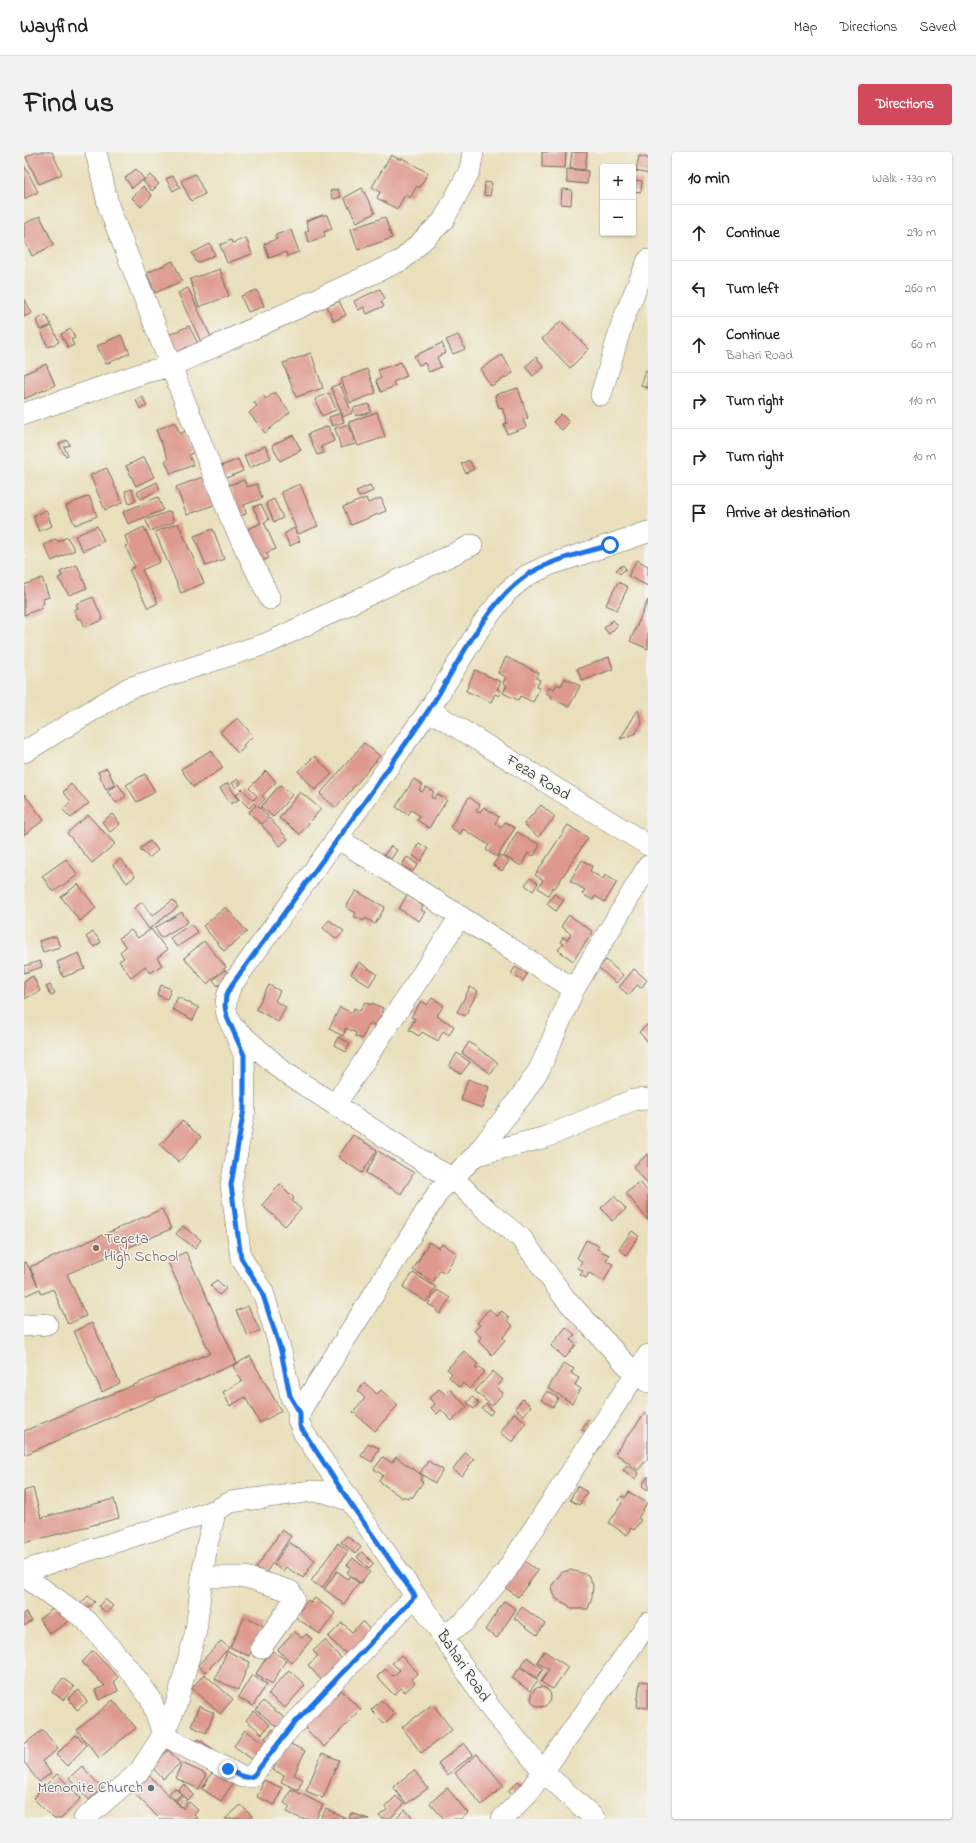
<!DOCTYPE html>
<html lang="en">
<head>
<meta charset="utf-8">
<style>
	body { margin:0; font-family:"Indie Flower",sans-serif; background:#f2f2f2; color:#202124 }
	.controls { position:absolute; right:12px; top:12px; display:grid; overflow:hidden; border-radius:4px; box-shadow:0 1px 3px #0004 }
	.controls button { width:36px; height:36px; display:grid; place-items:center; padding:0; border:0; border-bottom:1px solid #e0e0e0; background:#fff; color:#202124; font:20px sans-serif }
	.stop { position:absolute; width:12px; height:12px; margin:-9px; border:3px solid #1a73e8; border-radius:50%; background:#fff }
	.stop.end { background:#1a73e8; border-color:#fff; box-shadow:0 1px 4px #0008 }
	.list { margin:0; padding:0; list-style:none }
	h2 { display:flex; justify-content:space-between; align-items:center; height:52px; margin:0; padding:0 16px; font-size:17px }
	h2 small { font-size:13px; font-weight:400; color:#757577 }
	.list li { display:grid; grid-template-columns:26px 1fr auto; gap:12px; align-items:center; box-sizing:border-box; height:56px; padding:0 16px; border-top:1px solid #e0e0e0 }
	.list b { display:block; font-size:15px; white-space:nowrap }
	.list p { margin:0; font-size:13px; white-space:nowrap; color:#757577 }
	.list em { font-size:13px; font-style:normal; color:#757577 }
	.icon { flex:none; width:22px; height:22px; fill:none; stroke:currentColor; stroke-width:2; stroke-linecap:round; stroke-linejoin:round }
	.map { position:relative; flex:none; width:624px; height:1667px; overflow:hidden; border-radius:4px }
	header { display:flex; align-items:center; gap:24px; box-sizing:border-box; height:56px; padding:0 20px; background:#fff; border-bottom:1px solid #e0e0e0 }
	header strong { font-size:19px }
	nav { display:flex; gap:22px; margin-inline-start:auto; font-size:14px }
	.intro { display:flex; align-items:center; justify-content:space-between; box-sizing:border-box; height:96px; padding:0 24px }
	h1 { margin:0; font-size:28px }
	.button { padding:10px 18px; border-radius:4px; background:#d1495b; color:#fff; font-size:14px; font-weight:700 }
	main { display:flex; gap:24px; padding:0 24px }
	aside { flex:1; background:#fff; border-radius:4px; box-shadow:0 1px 3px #0004 }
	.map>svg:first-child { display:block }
	.building { fill:#de998e }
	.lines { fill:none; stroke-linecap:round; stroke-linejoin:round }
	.minor-casing { stroke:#6e6a5d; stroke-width:22 }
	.minor { stroke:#fff; stroke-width:21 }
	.route { stroke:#1a73e8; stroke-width:5 }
	.education-dot { fill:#8d6e63; stroke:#f6f6f2; stroke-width:1.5 }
	.worship-dot { fill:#6b7280; stroke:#f6f6f2; stroke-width:1.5 }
	.labels { text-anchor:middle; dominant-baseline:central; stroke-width:3; stroke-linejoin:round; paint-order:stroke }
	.street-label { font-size:16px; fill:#2b2b2b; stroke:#f6f6f2 }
	.education-label { font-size:16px; fill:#785e54; stroke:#f6f6f2; text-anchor:start }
	.worship-label { font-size:16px; fill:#5b616d; stroke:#f6f6f2; text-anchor:end }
</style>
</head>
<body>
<header>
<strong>Wayfind</strong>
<nav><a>Map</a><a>Directions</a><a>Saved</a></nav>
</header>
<div class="intro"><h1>Find us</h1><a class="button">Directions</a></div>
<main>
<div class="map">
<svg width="624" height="1667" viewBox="0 0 624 1667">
	<rect width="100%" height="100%" fill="#f6f6f2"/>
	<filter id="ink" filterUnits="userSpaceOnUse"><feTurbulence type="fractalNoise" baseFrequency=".025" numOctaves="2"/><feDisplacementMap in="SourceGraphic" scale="8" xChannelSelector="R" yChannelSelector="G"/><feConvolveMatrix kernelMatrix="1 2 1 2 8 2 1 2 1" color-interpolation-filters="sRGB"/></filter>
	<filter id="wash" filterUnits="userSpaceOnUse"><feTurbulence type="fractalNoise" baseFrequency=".012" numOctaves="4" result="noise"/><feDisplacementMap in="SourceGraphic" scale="16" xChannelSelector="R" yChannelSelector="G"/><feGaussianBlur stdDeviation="0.9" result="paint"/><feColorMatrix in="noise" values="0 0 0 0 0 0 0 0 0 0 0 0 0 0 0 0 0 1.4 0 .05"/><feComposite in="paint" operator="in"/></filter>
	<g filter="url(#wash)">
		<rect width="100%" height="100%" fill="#e9dfbb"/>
		<g id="blocks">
			<!-- building -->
			<path class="building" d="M12,0H28L38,22L15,32L2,5Z
				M518,0H542L541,16L518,15Z
				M548,0H563L561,18L546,16Z
				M367,3L377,8L378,6L404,21L395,36L393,34L386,46L381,43L373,57L353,46L356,40L348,35Z
				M615,4L624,6V22L612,19Z
				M0,13L14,40L0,47Z
				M112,17L120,27L108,36L101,26Z
				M543,17L564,19L563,32L543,30Z
				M171,22L181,42L167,49L157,29Z
				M126,23L135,32L128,39L119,29Z
				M149,24L156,35L149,39L142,27Z
				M609,28L618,29L617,40L609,39Z
				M461,30L468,31L466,44L460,43Z
				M119,34L128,44L117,55L108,46Z
				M338,36L351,61L333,70L320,46Z
				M314,37L317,45L309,47L306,39Z
				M538,37L548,38L547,53L537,52Z
				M298,63H303L308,77L300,80L301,84L285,90L281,80L285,78L282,69Z
				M16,64L30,93L8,104L0,87V72Z
				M361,65L368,86L334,98L327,77Z
				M267,78L275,100L263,104L262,100L245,106L240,92L253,87L251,83Z
				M222,86L228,102L203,111L196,93L207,88L208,91Z
				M186,92L191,103L173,111L168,101Z
				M149,109L158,129L131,141L123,121Z
				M196,117L205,144L175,155L166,127Z
				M164,136L187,185L177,190L154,141Z
				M356,137L361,147L357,149L360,154L343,162L340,155L334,158L330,149Z
				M233,138L240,154L224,160L217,144Z
				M0,146L8,161L0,165Z
				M315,149L322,163L310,169L303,155Z
				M22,163L27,173L16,178L12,168Z
				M537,169L565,197L546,216L518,187Z
				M28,174L35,190L24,195L17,179Z
				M165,174L174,192L151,205L142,184Z
				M47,177L51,186L47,188L50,193L44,196L37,182Z
				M97,183L106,201L82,212L73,194Z
				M434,183L441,197L429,202L422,188Z
				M418,191L422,201L413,205L417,215L405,220L401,211L395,213L390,204Z
				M287,201L299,236L272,245L259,211Z
				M478,203L489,221L467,234L456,217Z
				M512,205L520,215L509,224L501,215Z
				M377,210L383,224L369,230L371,234L357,240L352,228L357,226L354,218Z
				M22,212L31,233L0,247V222Z
				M343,217L352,241L326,251L317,227Z
				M622,218L624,219V236L617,234Z
				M316,232L328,261L319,265L307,235Z
				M494,236L504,266L499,267L502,275L483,282L480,272L483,271L478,255L475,256L471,243Z
				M251,240L266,260L241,281L225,261L233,254L230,251L239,243L242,247Z
				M305,241L312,258L298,264L291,247Z
				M118,244L123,254L116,257L112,248Z
				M345,252L347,260L332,264L329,256Z
				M353,260L361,285L334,294L325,270Z
				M317,261L320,270L308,274L305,265Z
				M537,262L545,270L538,278L529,270Z
				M151,270L156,282L161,279L170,300L165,303L169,313L147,322L141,309L144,307L132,278Z
				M325,272L331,292L317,296L311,276Z
				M304,274L310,289L297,295L300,301L293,303L284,282Z
				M269,283L277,298L256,309L248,293Z
				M43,288L46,293L40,295L44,303L41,304L35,292Z
				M241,294L247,306L225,316L220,304Z
				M120,305L130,325L112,334L102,314Z
				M214,307L219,319L200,327L195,315Z
				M445,308L450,317L442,321L437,312Z
				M83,316L98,351L81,358L66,323Z
				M181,324L192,352L163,363L152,335Z
				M220,328L223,335L233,332L238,346L220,353L222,362L216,364L205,333Z
				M133,330L136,337L117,347L113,340Z
				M276,332L294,374L274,382L257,340Z
				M346,333L349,339L335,345L332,339Z
				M108,337L112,349L105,352L101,339Z
				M65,344L73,364L51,373L42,354Z
				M134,345L139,358L104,372L99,360Z
				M342,346L344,351L357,346L362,359L327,373L319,355Z
				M250,347L259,366L250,370L242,351Z
				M237,352L245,368L240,370L252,397L242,401L245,406L236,410V404L224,377L237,371L229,355Z
				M22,358L28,374L15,379L9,364Z
				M146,359L150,370L126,379L122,368Z
				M154,371L180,431L157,441L131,380Z
				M73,374L80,389L59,399L51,384Z
				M120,375L136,410L118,418L134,451L124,456L105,418L111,415L101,394L104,393L101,384Z
				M270,376L276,389L266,394L260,382Z
				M189,377L200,407L182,414L170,384Z
				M43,385L51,398L28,409L20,393L32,387L34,390Z
				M613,408L624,414V434L604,424Z
				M53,413L63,436L45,443L34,426L38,424L36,420Z
				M599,413L602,417L596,422L592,418Z
				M18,426L25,445L19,447L20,451L17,453L18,456L0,463V433Z
				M594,430L604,435L593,458L582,453Z
				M69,445L79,468L61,475L57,466L54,467L50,457L54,456L52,452Z
				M624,448V497L606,489Z
				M589,468L594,473L585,482L580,476Z
				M482,505L515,521L512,526L516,528L513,535L516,536L509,550L496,544L494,548L479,541L483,533L479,531L482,525L474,521Z
				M585,505L589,517L558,529L553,517Z
				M451,518L477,530L473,537L477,539L475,544L471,542L467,550L442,539Z
				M541,526L556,534L545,555L527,546L528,544L522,541L525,535L530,537L533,532L537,534Z
				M614,558L618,571L611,582L596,587Z
				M214,566L229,584L219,593L221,595L214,601L196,580Z
				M340,591L356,604L312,656L296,642Z
				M187,598L199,616L169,635L157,617Z
				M291,604L308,622L291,638L274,619Z
				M83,616L91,633L82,637L74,620Z
				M242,619L252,630L238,644L241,647L234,654L244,664L237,672L225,660L232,653L230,651L225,656L212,643L218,637L229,648L233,644L225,636Z
				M121,622L131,640L113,650L102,633Z
				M214,627L217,631L212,636L208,631Z
				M390,627L399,633L395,638L398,640L402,635L410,640L407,645L410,647L413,642L423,648L405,676L393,668L396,664L387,658L384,663L372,655Z
				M204,631L214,648L207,652L196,636Z
				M47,632L65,651L47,666L39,658L47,649L39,640Z
				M94,632L102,644L92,651L83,639Z
				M256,633L268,643L249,665L237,655Z
				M276,640L297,657L276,682L255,666Z
				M0,642L20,668L0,683Z
				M445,645L456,653L452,659L455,661L460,655L475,665L471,671L477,676L481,670L491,676L473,705L462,698L465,693L439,677L436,682L426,675Z
				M517,653L531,665L514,685L500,672Z
				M88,662L96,672L86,680L78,670Z
				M64,663L91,692L68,711L43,681Z
				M245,666L264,687L256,694L238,673Z
				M544,673L564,686L531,736L529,735L524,743L514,736L519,728L511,723Z
				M493,680L516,693L510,704L504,701L497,714L480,704Z
				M126,689L134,698L125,706L116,697Z
				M395,691L404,697L397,709L388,703Z
				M367,694L373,698L367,707L360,703Z
				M476,703L485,709L478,719L469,713Z
				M383,705L394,713L388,720L378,713Z
				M42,707L54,723L29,740L18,724Z
				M96,707L111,724L103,731L89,713Z
				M558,708L568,714L566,719L579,727L581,723L593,730L581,750L571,744L569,748L558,742L561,738L546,729Z
				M506,726L514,731L509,739L501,733Z
				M54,732L72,756L56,769L37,745Z
				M332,739L361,755L351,772L342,766L340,769L330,764L332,761L322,755Z
				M530,742L540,748L532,759L523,752Z
				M383,743L399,754L397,758L401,760L395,769L375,757Z
				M149,748L154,755L125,777L110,756L118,750L128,764Z
				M202,755L223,780L200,799L179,774Z
				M158,760L164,770L137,786L131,776Z
				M545,763L569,780L549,809L534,798L539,792L536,790L539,785L543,788L547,782L537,774Z
				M305,768L320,779L313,787L299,776Z
				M167,772L174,781L153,795L146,786Z
				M127,777L143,798L133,806L138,813L126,821L121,814L107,825L95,809L100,806L96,800L102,795L95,786L107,778L114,786Z
				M69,780L77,790L70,795L62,785Z
				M32,784L36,795L19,800L15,789Z
				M180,789L202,815L183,832L160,806Z
				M55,801L61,817L39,825L33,810Z
				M582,808L599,823L592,831L575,816Z
				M16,809L18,815L0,821V814Z
				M335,810L353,822L345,834L327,822Z
				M491,815L503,822L499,829L487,822Z
				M610,817L623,828L617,836L613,833L605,843L595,835Z
				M201,818L205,824L194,834L189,828Z
				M9,824L16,839L0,847V829Z
				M26,833L31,841L27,844L22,835Z
				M137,833L147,837L143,847L133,843Z
				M245,833L256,839L251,849L262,855L254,870L232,857Z
				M446,835L454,839L441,864L433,860Z
				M154,845L175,856L169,868L148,857Z
				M408,846L420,853L413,864L430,874L425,883L419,879L414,889L398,880L395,884L385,878L391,867L387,865L397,849L403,853Z
				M341,850L347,853L348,851L359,856L357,860L363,862L356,876L346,871L338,887L331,884L332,881L322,876L319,884L305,877L316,855L328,861L330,856L336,859Z
				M624,872V890L615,880Z
				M314,885L326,891L322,900L310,893Z
				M445,890L474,911L467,922L438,901Z
				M433,901L446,910L437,922L425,914Z
				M444,927L465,935L458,956L437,948Z
				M158,969L177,985L155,1010L136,993Z
				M329,983L353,998L338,1021L314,1005Z
				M354,999L390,1021L377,1042L342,1021Z
				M624,1002V1032L609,1015Z
				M616,1030L624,1040V1068L602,1041Z
				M256,1032L270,1046L268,1049L277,1057L261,1074L238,1053Z
				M590,1044L602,1057L588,1069L577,1056Z
				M138,1057L147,1077L43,1122L62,1164L44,1172L29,1137L18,1142L16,1137L0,1144V1111L2,1110L14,1134L6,1115Z
				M159,1074L177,1088L171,1096L152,1082Z
				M608,1079L615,1084L602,1103L595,1097Z
				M562,1088L575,1094L573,1097L585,1103L582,1109L589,1112L580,1129L565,1121L562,1126L556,1123L559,1119L554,1116L558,1109L553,1106Z
				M405,1090L415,1096L418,1092L433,1101L421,1121L416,1118L409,1130L389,1118Z
				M162,1100L213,1211L0,1303V1279L186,1201L143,1108Z
				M389,1121L412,1135L402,1150L379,1135Z
				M193,1128L202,1137L195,1143L186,1133Z
				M413,1138L426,1146L416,1162L412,1159L413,1157L404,1152Z
				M224,1154L236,1179L224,1184L212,1159Z
				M465,1157L473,1164L478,1159L485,1166L483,1169L489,1174L479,1185L481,1188L468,1203L454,1189L457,1185L450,1179L456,1173L453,1171Z
				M68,1171L96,1231L78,1240L50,1179Z
				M542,1175L551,1183L547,1188L552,1193L541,1206L527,1194Z
				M440,1199L454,1212L451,1215L453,1218L456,1215L461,1220L445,1237L439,1231L435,1235L425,1225L428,1221L423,1217Z
				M226,1204L257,1259L236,1271L221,1245L206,1254L199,1240L218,1229L209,1214Z
				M540,1211L550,1217L547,1221L555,1226L551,1233L557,1237L548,1251L524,1236Z
				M469,1219L479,1228L473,1235L479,1241L468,1254L451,1239Z
				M341,1231L353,1242L357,1238L374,1253L351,1279L329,1260L341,1246L333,1239Z
				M415,1237L421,1242L426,1237L443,1255L428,1269L417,1258L413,1262L407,1256L411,1252L405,1246Z
				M523,1239L534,1246L529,1255L517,1248Z
				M448,1245L455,1251L450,1257L443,1251Z
				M499,1247L507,1254L500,1263L491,1256Z
				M462,1252L469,1259L466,1263L458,1257Z
				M490,1261L502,1270L489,1290L476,1281Z
				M621,1261L624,1263V1306L614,1318L591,1301Z
				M564,1267L571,1271L565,1282L558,1278Z
				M344,1291L355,1296L348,1310L337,1304Z
				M441,1301L450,1307L438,1324L429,1318Z
				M359,1305L368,1311L372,1305L399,1324L396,1328L399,1330L388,1346L386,1344L384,1347L380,1344L378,1346L355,1329L359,1323L350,1317Z
				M404,1309L419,1318L411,1331L396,1321Z
				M603,1313L615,1321L612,1327L599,1318Z
				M624,1324V1338L618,1334Z
				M553,1334L563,1340L555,1353L546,1348Z
				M9,1336L17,1366L90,1347L95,1366L0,1391V1339Z
				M605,1340L623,1351L614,1366L617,1368L610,1378L607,1376L603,1383L585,1371L598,1351L595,1348L598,1344L601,1346Z
				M258,1378L267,1384L241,1422L232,1416Z
				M323,1384L337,1395L331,1402L317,1390Z
				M265,1390L291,1408L279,1426L262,1415L259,1419L250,1412Z
				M314,1391L324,1399L298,1436L287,1429Z
				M338,1400L350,1412L345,1417L333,1405Z
				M329,1406L346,1420L336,1431L323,1420L327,1415L323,1413Z
				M499,1408L514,1419L494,1445L479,1434Z
				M547,1418L564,1423L569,1433L568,1445L564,1457H547L544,1453L532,1447L529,1440L528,1433L538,1420Z
				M313,1419L324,1427L326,1424L335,1431L320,1452L300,1437Z
				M64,1444L71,1450L63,1457L57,1451Z
				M291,1446L311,1461L296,1482L271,1465L284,1448L287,1451Z
				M81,1447L89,1454L82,1461L75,1454Z
				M480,1449L492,1457L473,1486L461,1478Z
				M34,1453L45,1469L26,1482L15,1467Z
				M498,1455L521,1472L513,1483L490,1466Z
				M2,1460L8,1469L0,1474V1461Z
				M221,1464L240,1474L225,1504L206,1495Z
				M339,1470L347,1479L325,1505L304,1485L318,1471L328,1480Z
				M270,1479L278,1486L282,1482L288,1487L268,1511L254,1498Z
				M301,1488L321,1511L300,1531L284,1513L294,1504L289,1499Z
				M197,1489L205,1496L181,1520L174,1513Z
				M247,1498L262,1508L248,1532L232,1522Z
				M69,1499L94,1525L90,1529L94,1539L75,1548L71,1538L81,1534L58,1510Z
				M203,1499L226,1510L214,1538L191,1527Z
				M520,1499L544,1515L529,1537L517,1530L525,1518L513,1510Z
				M377,1503L394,1521L387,1527L391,1531L381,1540L377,1536L370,1543L353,1525L361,1517L369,1524L376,1518L368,1511Z
				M503,1505L519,1517L513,1526L497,1514Z
				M496,1515L514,1528L506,1539L488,1526Z
				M265,1518L281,1533L261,1556L244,1542Z
				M180,1522L209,1547L196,1562L168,1536Z
				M228,1523L243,1532L229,1554L214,1545Z
				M39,1526L50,1535L39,1548L28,1540Z
				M616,1529L624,1530V1556L613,1555Z
				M507 1545a10 10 0 1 1 20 0a10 10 0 1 1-20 0Z
				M55,1538L63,1550L53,1558L44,1546Z
				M317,1538L337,1558L300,1595L280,1575Z
				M89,1548L112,1576L75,1606L53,1578Z
				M357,1548L371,1562L361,1572L347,1558Z
				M239,1549L266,1570L258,1579L232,1558Z
				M409,1552L428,1578L397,1601L378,1575Z
				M175,1554L190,1561L182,1581L167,1574Z
				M230,1559L246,1573L238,1582L222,1568Z
				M249,1577L257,1584L249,1593L241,1586Z
				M19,1578L34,1597L18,1609L27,1621L15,1630L0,1610V1592Z
				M221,1578L246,1595L235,1612L210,1594Z
				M52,1583L63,1593L43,1614L32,1603Z
				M174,1587L189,1597L184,1605L169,1595Z
				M262,1590L281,1599L270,1623L279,1627L274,1638L257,1630L260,1623L249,1618Z
				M440,1591L449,1603L423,1623L414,1611Z
				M144,1598L156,1611L139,1627L128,1615Z
				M298,1601L315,1608L299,1646L282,1639Z
				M453,1602L480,1634L458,1653L431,1621Z
				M158,1611L182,1622L175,1637L151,1626Z
				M58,1614L78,1636L65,1648L45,1626Z
				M390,1618L404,1636L382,1652L369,1635Z
				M120,1619L159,1657L165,1650L174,1658L170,1663L174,1667H136L104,1635Z
				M189,1619L209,1631L197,1649L178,1637Z
				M33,1622L57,1646L37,1667H30L9,1646Z
				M240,1628L258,1636L251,1653L233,1645Z
				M494,1629L504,1639L494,1649L484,1639Z
				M160,1632L170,1643L164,1648L154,1638Z
				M151,1636L157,1642L151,1648L145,1641Z
				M423,1636L444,1661L437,1667H420L406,1651Z
				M267,1637L299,1653L292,1667H278L263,1660L266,1655L260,1651Z
				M157,1644L163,1650L158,1655L152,1649Z
				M372,1644L380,1652L366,1667H358L355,1664L363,1658L361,1655Z
				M217,1653L228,1664L225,1667H201Z
				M302,1657L323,1667H297Z
				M381,1658L390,1667H372Z
				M327,1661L345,1667H325Z"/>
		</g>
	</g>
	<g filter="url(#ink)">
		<use href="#blocks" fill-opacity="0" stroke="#6e6a5d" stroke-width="1"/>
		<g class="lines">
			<!-- minor casing -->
			<g class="minor-casing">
				<path id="minor" d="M72,0L85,56L207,367L246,447
					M577,243L599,168L624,108
					M0,262L122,220L148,214L378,108L419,69L446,18L449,0
					M624,380L525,413L502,424L483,440L459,471L405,558L207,834C200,849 200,860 208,874L260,920L406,1014L429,1026L461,1057L498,1087L540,1145L611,1222L624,1230
					M405,558L624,693
					M0,600L105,536L244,491L448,393
					M313,686L550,837
					M210,878L220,903L221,957L207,1033L217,1106L239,1140L257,1199L267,1245L276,1261
					M311,953L436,765
					M452,1003L522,985L609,948L624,947
					M0,1174L23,1172
					M192,1358L183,1393L178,1425H222L266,1439L270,1446L262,1461L237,1496
					M0,1419L192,1358L207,1350L288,1339L301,1340L324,1348
					M0,1424L62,1468L108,1521L127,1547L139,1583L218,1625H227L267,1575L391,1444
					M419,1484L439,1471L480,1422L624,1203
					M60,1667L115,1620L139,1583L152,1553L172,1479L178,1425
					M478,1667L504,1641L624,1471
					M571,1667L519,1619L467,1557L419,1484L279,1280L274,1267L279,1254L415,1039L452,1003L501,939L516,916L550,837L624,714"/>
			</g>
			<!-- minor -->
			<use href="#minor" class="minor"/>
		</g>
	</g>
	<g class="lines" filter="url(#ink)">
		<!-- route -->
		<path class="route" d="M204,1617C211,1621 222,1629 230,1623L267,1575L391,1444L324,1348L276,1274V1261L266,1244L257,1199L238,1140L217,1106L207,1033L220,957V903L203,865L201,854L202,844L207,834C273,743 341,652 404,559C432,517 460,453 502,424C525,408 559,401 586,393"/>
	</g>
	<!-- markers -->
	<circle class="education-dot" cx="72" cy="1096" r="4"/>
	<circle class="worship-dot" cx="127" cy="1636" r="4"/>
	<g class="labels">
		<!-- street labels -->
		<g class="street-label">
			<text transform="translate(514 626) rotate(32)">Feza Road</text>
			<text transform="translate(439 1514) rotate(56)">Bahari Road</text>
		</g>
		<!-- education labels -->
		<g class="education-label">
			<text x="80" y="1087">Tegeta<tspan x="80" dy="18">High School</tspan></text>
		</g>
		<!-- worship labels -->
		<g class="worship-label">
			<text x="119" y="1636">Menonite Church</text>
		</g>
	</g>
</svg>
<div class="controls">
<button>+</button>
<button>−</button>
</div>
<div class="stop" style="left:586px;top:393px"></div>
<div class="stop end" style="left:204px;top:1617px"></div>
</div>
<aside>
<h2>10 min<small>Walk · 730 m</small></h2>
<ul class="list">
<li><svg class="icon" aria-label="ahead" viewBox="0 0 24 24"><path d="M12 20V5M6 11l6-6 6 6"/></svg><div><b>Continue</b></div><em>290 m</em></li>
<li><svg class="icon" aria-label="left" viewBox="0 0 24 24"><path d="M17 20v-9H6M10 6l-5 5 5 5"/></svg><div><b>Turn left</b></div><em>260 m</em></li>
<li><svg class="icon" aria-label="ahead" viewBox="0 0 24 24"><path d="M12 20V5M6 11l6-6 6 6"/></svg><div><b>Continue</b><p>Bahari Road</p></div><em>60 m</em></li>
<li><svg class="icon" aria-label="right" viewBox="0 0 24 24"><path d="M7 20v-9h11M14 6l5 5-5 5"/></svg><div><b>Turn right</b></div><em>110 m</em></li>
<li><svg class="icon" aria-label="right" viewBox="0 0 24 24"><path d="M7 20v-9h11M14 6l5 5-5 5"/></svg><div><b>Turn right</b></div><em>10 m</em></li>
<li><svg class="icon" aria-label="arrive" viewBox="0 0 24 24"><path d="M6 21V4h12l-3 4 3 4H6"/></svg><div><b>Arrive at destination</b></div></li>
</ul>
</aside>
</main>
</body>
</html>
